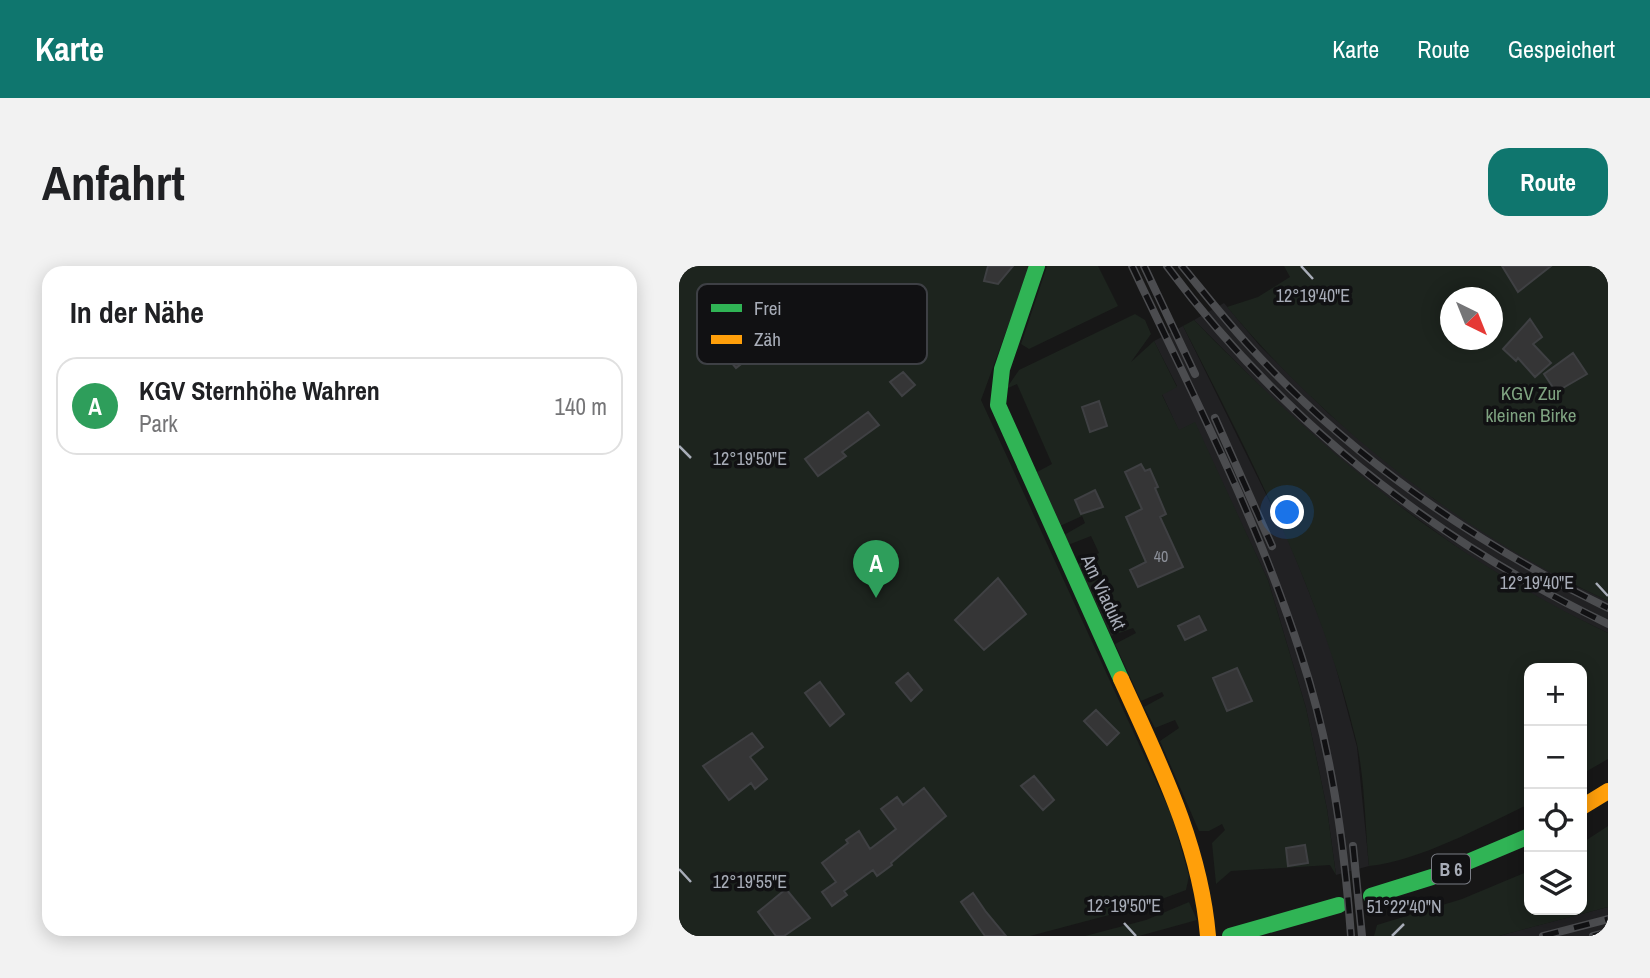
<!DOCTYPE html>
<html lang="de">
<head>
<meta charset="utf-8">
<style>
	body { margin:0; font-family:"Archivo Narrow",sans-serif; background:#f2f2f2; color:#202124 }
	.controls { position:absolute; right:21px; bottom:21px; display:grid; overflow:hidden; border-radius:14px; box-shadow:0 4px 18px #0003 }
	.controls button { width:63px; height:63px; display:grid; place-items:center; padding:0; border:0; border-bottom:2px solid #e0e0e0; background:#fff; color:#202124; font:35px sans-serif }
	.compass { position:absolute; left:761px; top:21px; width:63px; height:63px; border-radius:50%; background:#fff; box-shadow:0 4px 18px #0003; rotate:137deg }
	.you { position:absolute; left:609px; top:247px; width:24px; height:24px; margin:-18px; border:5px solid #fff; border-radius:50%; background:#1a73e8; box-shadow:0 0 0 10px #1a73e833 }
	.badge { display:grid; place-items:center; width:46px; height:46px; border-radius:50%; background:#0f766e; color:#fff; font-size:23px; font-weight:700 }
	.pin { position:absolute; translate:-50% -58px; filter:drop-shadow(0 2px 4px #0008) }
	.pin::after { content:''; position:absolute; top:37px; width:24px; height:21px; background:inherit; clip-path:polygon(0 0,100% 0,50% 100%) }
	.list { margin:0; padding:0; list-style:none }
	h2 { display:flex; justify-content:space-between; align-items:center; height:91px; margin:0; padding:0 28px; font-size:30px }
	h2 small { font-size:23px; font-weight:400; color:#757577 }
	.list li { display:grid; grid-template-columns:46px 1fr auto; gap:21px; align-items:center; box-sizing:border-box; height:98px; margin:0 14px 14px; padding:0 14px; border:2px solid #e0e0e0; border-radius:21px }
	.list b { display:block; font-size:26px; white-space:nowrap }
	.list p { margin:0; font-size:23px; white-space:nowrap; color:#757577 }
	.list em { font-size:23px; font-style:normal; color:#757577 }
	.icon { flex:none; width:38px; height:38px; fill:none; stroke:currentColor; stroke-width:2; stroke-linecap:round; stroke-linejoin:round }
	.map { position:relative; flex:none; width:929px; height:670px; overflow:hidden; border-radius:21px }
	header { display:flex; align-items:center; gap:42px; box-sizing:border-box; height:98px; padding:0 35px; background:#0f766e; color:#fff }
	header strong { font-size:33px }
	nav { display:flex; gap:38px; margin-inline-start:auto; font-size:24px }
	.intro { display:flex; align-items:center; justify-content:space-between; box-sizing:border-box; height:168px; padding:0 42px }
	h1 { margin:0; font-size:49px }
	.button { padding:18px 32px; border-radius:21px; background:#0f766e; color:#fff; font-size:24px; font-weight:700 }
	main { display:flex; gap:42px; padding:0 42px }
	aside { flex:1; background:#fff; border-radius:21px; box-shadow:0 4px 18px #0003 }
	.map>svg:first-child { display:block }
	.built { fill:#212123 }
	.green { fill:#1d241e; fill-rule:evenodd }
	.building { fill:#353536; stroke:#3f4043; stroke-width:2 }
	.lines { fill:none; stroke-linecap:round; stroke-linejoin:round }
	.fast { stroke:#30b455; stroke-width:16 }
	.slow { stroke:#ff9f0a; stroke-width:16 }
	.rail-casing { stroke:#4b4c4f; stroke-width:8 }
	.rail { stroke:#111113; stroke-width:5; stroke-dasharray:16; stroke-linecap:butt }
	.ticks { fill:none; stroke:#a8adb8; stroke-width:2.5 }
	.labels { text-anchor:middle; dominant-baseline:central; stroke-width:7; stroke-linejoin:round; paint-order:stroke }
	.number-label { font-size:16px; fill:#8b8f98 }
	.shield { fill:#111113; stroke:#7b7e86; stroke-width:2 }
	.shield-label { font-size:18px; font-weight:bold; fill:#a8adb8 }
	.park-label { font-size:19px; fill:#7fa381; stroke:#111113 }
	.street-label { font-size:19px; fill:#a8adb8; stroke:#111113 }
	.key { fill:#111113; stroke:#3e4045; stroke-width:2 }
	.key-label { font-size:19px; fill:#a8adb8 }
	.ticks-label { font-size:18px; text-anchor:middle; fill:#a8adb8; stroke:#111113; stroke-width:7; stroke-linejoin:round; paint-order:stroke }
</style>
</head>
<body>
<header>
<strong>Karte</strong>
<nav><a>Karte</a><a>Route</a><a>Gespeichert</a></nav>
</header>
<div class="intro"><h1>Anfahrt</h1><a class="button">Route</a></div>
<main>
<aside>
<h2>In der Nähe<small></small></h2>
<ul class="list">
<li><span class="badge" style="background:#2e9e5b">A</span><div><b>KGV Sternhöhe Wahren</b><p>Park</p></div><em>140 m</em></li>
</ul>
</aside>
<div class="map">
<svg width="929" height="670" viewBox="0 0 929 670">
	<rect width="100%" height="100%" fill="#171717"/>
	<!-- built -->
	<path class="built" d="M545,37L581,80L650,148L755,233L889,316L929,335V367L875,341L796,294L675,207L617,156L515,54Z
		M504,60L609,273L651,379L678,481L690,600L657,609L648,543L627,442L589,314L515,157L500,165L483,128L498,120L475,75Z
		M929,641V670H820L849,662Z"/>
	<!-- green -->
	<path class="green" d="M0,0H351L302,134L493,550L510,610L507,624L464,640L351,670H0Z
		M368,0H419L439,40L350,83L342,78Z
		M605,0H929V335C784,268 650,163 548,41L579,31L611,11ZM772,32H814V74H772Z
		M456,48L466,54L472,68L452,96L475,75L498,121L483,129L500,164L516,156L589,314L627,442L648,543L657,609L651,599L552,605L537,618L533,577L546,564L543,558L530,565H520L481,475L500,462L496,454L476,462L465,441L485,430L483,426L462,435L436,378L457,367L454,362L432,370L399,298L420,287L412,270L389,279L385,269L406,257L403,250L381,260L358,206L373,198L338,118L327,123L340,104Z
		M515,54C643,185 762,287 929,367V493L903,508V402H850V538C803,560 743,594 690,600C686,560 686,517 678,478C643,329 573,194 504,60Z
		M929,560V641L820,670H695L698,659L783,633L850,605V644H903V577Z
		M510,636L518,654L460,670H406L467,654Z"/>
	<!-- building -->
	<path class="building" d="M309,0H334L319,18L305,15Z
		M823,0H872L839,26Z
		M851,53L863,71L854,78L872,97L856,111L839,92L837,95L824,83Z
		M74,69L84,81L57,102L47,90Z
		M894,87L908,108L877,126L865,108Z
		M224,106L236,119L223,130L211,116Z
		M420,135L428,160L411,166L403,141Z
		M189,146L200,159L163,186L167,190L139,210L126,193Z
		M462,198L466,205L471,203L479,221L476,222L487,248L481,251L504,301L459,321L451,304L467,296L447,251L463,243L446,206Z
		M416,224L424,241L402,248L396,234Z
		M196,295L208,306L196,318L185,306Z
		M319,312L347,348L305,384L276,354Z
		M520,350L527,364L506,374L499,360Z
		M558,402L573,435L548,445L534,412Z
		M229,407L243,424L232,435L217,417Z
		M141,416L165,448L151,460L126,427Z
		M417,444L440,467L428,479L405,455Z
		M73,467L84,481L71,491L88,513L76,523L72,517L50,534L24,500Z
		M355,510L375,534L364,544L342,520Z
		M245,522L267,550L212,597L213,599L198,610L194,604L165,625L168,629L153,640L143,626L157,616L143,597L169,577L167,574L180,565L191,583L217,563L202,543L218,531L224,539Z
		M626,579L629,597L609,600L607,582Z
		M107,623L131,652L105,670H97L79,646Z
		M294,627L307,646L327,670H306L282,636Z"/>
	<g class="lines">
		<!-- fast -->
		<path class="fast" d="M358,0L323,103L319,139L442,413
			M692,630L753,611L850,570
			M551,670L660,639"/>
		<!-- slow -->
		<path class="slow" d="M442,413C480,497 521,577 529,670
			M903,541L929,525"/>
		<!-- rail casing -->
		<g class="rail-casing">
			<path id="rail" d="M453,0C513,127 579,254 622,389C652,480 665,575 672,670
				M465,0L516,108
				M488,0C605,157 753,273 929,358
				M503,0C526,28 548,56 572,82C671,191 797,278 929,342
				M536,152L593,280
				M674,580L683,670
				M864,670L929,653
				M914,670L929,666"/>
		</g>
		<!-- rail -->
		<use href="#rail" class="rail"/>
	</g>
	<!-- ticks -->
	<path class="ticks" d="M622,0L634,13M0,180L12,192M917,317L929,330M0,603L12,616M445,657L457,670M713,670L725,658"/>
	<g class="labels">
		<!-- number labels -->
		<g class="number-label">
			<text x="482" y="290">40</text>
		</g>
		<!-- shield labels -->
		<rect class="shield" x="753" y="588.5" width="38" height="29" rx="5"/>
		<g class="shield-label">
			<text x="772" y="603">B 6</text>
		</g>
		<!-- park labels -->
		<g class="park-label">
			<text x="852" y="127">KGV Zur<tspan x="852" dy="22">kleinen Birke</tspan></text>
		</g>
		<!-- street labels -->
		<g class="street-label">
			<text transform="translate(425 326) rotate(65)">Am Viadukt</text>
		</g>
	</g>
	<!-- legend -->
	<rect x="18" y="18" width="230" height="80" rx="10" class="key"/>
	<rect x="32" y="38" width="31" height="8" fill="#30b455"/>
	<rect x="32" y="69" width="31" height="9" fill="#ff9f0a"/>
	<g class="key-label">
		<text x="75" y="49">Frei</text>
		<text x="75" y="80">Zäh</text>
	</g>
	<g class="ticks-label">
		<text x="634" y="36">12°19'40"E</text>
		<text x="71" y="199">12°19'50"E</text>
		<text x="858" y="323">12°19'40"E</text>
		<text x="71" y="622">12°19'55"E</text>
		<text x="445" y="646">12°19'50"E</text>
		<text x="725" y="647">51°22'40"N</text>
	</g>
</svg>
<div class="controls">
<button>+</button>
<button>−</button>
<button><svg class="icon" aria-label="locate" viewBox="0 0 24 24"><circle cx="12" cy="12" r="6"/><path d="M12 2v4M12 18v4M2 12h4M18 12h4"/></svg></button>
<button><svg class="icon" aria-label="layers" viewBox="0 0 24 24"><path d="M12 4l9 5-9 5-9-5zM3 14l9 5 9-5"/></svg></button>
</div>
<svg class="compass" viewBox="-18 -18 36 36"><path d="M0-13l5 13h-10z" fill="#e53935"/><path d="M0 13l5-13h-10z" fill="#757577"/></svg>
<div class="you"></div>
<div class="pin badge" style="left:197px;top:332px;background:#2e9e5b">A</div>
</div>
</main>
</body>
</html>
